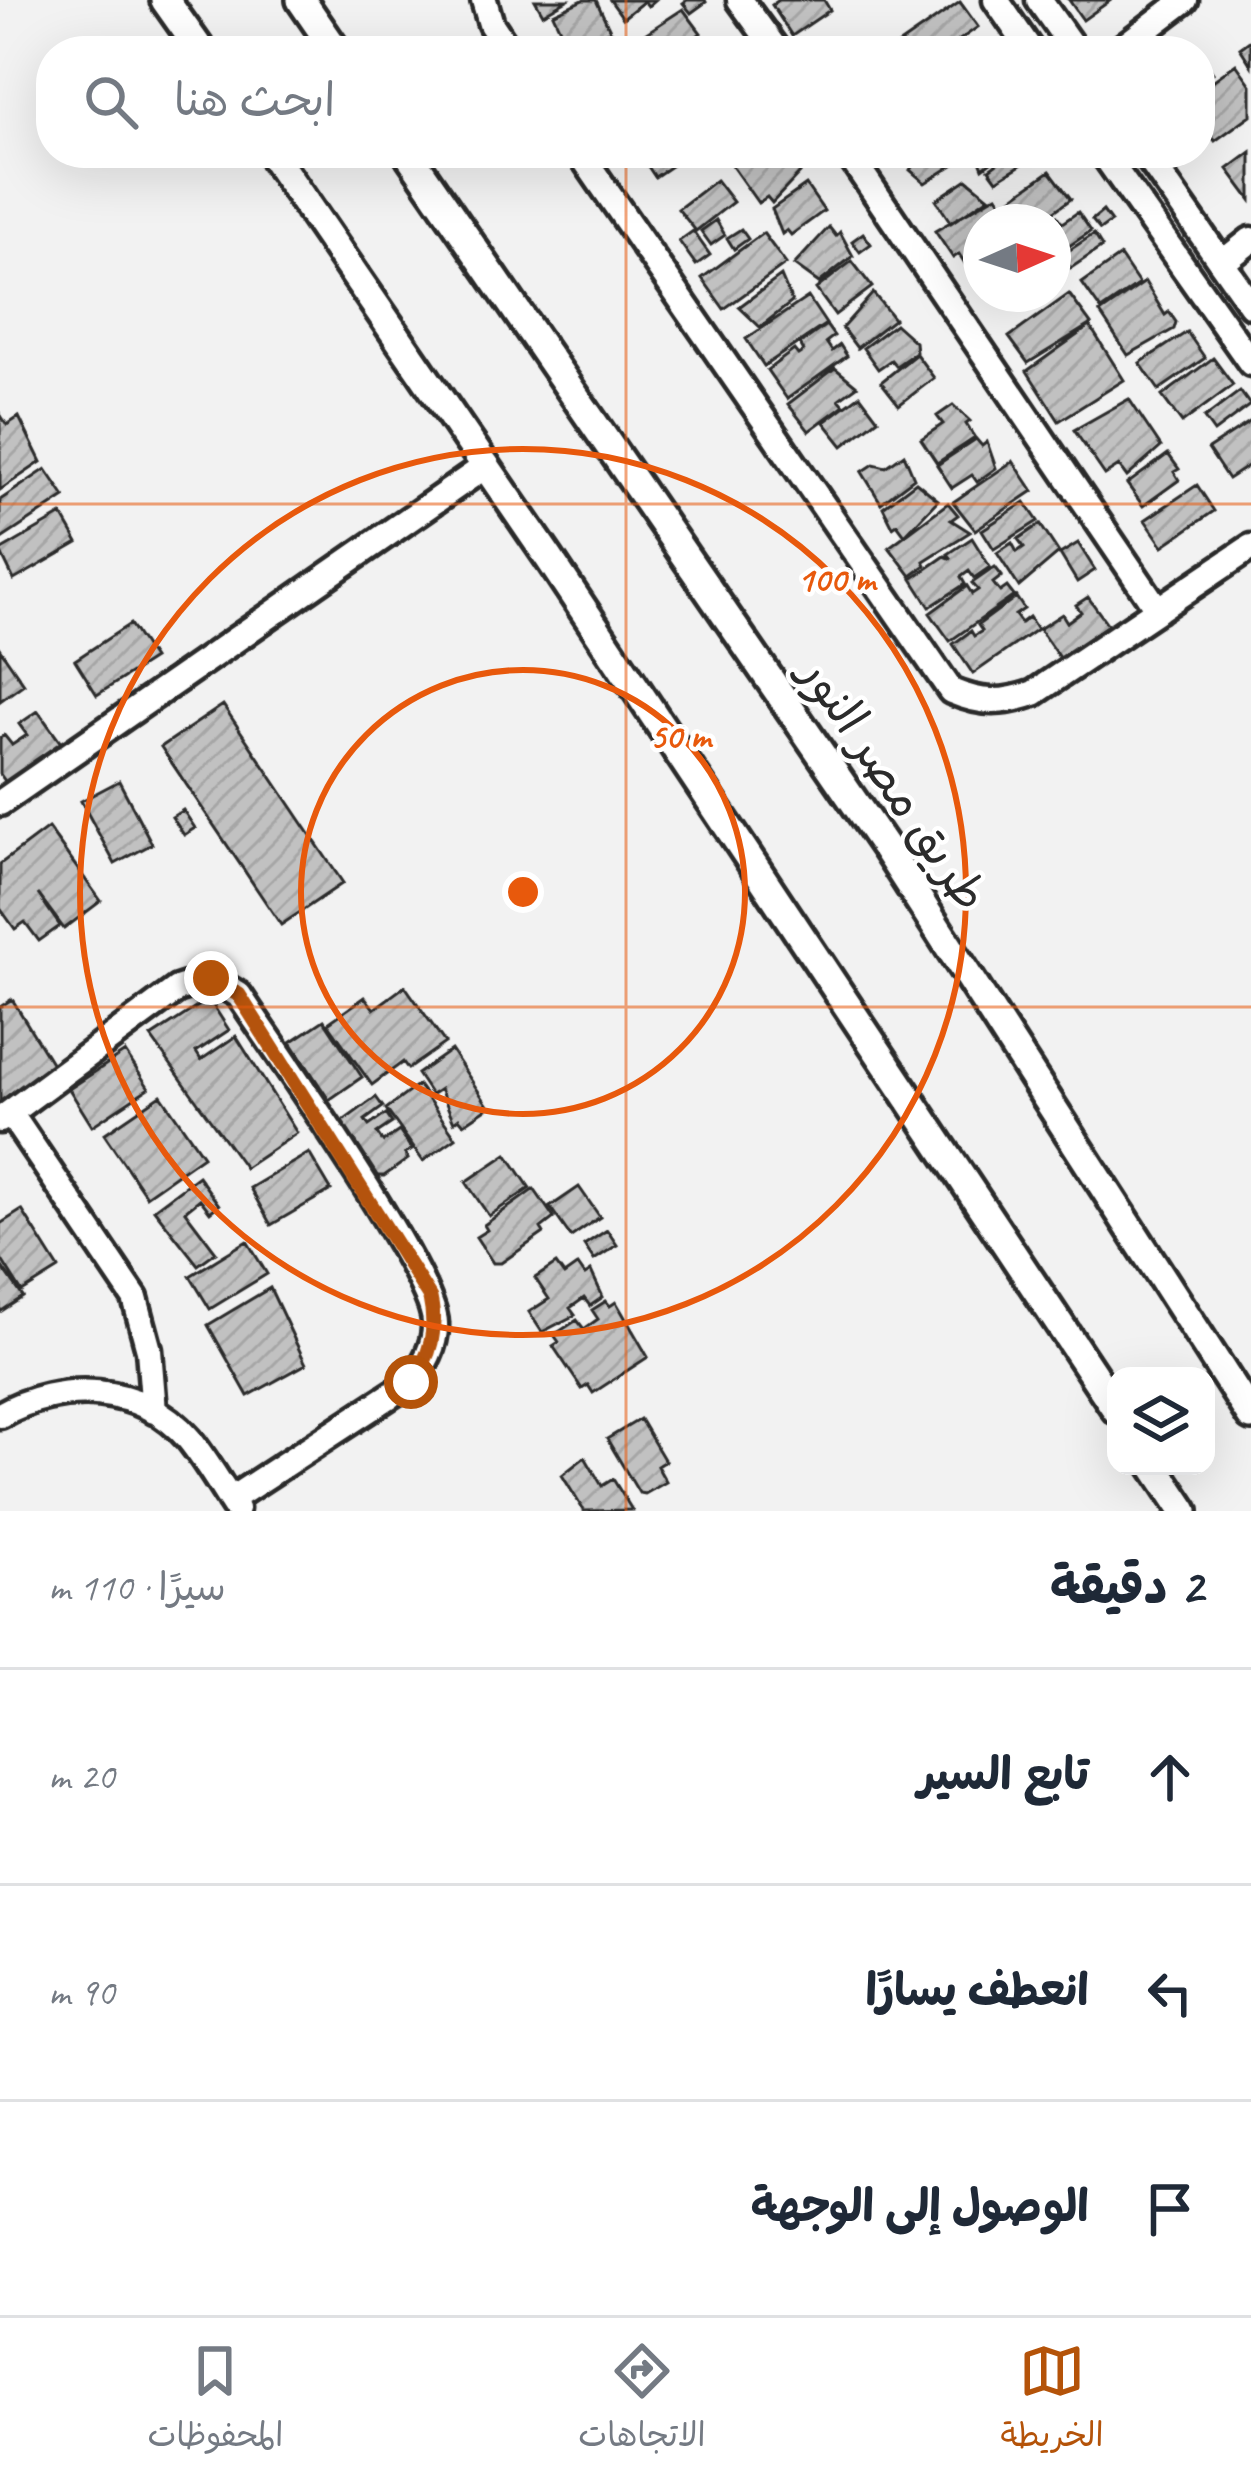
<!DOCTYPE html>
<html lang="ar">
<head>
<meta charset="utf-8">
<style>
	body { margin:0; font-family:Caveat,"Playpen Sans Arabic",sans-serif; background:#f2f2f3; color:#1f2937; direction:rtl }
	.controls { position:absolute; right:36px; bottom:36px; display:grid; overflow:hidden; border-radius:24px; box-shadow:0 12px 48px #0002 }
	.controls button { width:108px; height:108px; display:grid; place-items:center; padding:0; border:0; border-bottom:3px solid #e0e1e3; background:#fff; color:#1f2937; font:60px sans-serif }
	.compass { position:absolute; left:963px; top:204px; width:108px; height:108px; border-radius:50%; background:#fff; box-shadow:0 12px 48px #0002; rotate:87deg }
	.stop { position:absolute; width:36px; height:36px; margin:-27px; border:9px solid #b45309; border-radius:50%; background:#fff }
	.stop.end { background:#b45309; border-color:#fff; box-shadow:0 3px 12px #0008 }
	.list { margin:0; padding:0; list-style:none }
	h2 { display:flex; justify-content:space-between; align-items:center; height:156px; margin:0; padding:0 48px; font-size:51px }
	h2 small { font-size:39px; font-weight:400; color:#747a83 }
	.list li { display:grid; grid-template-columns:78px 1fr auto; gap:36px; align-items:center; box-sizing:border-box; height:216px; padding:0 48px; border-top:3px solid #e0e1e3 }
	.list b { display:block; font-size:45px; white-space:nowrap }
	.list em { font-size:39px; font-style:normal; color:#747a83 }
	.icon { flex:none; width:66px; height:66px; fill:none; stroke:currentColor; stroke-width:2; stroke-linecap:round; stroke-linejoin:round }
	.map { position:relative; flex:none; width:1251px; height:1511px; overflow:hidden; direction:ltr }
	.search { position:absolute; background:#fff; box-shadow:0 12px 48px #0002; left:36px; right:36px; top:36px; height:132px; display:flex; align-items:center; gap:30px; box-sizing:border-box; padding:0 42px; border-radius:48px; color:#747a83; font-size:45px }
	.sheet { height:804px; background:#fff }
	nav { display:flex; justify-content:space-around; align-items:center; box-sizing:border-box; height:168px; border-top:3px solid #e0e1e3; background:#fff; font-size:33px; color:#747a83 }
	nav a { display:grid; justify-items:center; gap:6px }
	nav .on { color:#b45309 }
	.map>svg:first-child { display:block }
	.building { fill:url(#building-hatch); stroke:#2b2b2b; stroke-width:3 }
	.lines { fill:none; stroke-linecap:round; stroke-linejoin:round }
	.minor-casing { stroke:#2b2b2b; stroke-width:33 }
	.tertiary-casing { stroke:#2b2b2b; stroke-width:36 }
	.minor { stroke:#fff; stroke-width:24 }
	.tertiary { stroke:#fff; stroke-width:27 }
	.route { stroke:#b45309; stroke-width:15 }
	.grid { fill:none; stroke:#e8590c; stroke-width:3; stroke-opacity:0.55 }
	.ring { fill:none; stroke:#e8590c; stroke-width:6 }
	.labels { text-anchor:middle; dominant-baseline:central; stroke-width:9; stroke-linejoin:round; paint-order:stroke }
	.street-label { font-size:48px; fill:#2b2b2b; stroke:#fff }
	.centre { fill:#e8590c; stroke:#fff; stroke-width:6 }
	.ring-label { font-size:36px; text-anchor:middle; font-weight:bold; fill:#e8590c; stroke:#fff; stroke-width:9; stroke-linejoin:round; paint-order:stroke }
</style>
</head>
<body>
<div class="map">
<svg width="1251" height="1511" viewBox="0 0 1251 1511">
	<defs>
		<pattern id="building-hatch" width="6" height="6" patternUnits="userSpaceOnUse" patternTransform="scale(3)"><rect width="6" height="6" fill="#c1c1c1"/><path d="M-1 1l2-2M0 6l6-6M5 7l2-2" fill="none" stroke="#a6a6a6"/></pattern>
	</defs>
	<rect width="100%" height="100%" fill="#f2f2f2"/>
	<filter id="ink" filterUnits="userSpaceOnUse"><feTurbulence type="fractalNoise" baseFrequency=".00833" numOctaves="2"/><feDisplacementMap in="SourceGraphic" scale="24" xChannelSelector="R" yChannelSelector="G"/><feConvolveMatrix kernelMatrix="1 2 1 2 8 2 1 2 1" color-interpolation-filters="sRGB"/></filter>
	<g filter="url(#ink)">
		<!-- building -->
		<path class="building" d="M535,0H567L543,14Z
			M583,0H596L610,30L569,49L553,14Z
			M610,0H655L648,6L644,1L623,18Z
			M687,0H705L706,2L691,13L683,3Z
			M779,0H824L830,10L792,36L772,5Z
			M1069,0H1111L1083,20Z
			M960,2L978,27L944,51H902L898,45Z
			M683,9L701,33L677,51L663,46L657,50L652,42L647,46L640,37Z
			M607,34L618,51H581Z
			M1251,40V65L1240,48Z
			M1200,56L1213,73L1203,81L1200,76Z
			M1236,64L1251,85V115L1215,141L1200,121V90Z
			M1251,152V200L1228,169Z
			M639,153H690L655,177Z
			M750,153H786L800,173L772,203L767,197L758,203L732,166Z
			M884,153H917L901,163Z
			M921,153H965L967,156L925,183L910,170Z
			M977,153H1003L983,168Z
			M1011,153H1040L997,180L989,169Z
			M1050,171L1071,199L1039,222H1020L1006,202Z
			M967,179L989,197L951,223L936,200Z
			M716,180L733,202L696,231L678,209Z
			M806,185L824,211L791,235L787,230L782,234L772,209Z
			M997,195L1012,218L981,222V239L972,246L978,256L966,265L959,254L953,258L935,231Z
			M1103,211L1111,222L1100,230L1092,220Z
			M1078,212L1091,231L1053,257V222H1048L1057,216L1062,223Z
			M716,220L725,235L711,245L701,231Z
			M829,227L836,236L840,232L853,256L819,283L794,265Z
			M741,229L748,239L734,249L727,238Z
			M693,231L710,255L696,265L679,241Z
			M763,233L786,264L724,309L702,278Z
			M863,233L871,244L860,252L852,241Z
			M1094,234L1102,247L1071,268L1062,255Z
			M1120,256L1139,284L1101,310L1082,283Z
			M852,261L872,287L835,315L816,289Z
			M781,276L792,302L760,327L739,307Z
			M1145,282L1165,315L1169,312L1176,322L1174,329L1128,355L1100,313Z
			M873,293L894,319L857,348L842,328Z
			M1069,294L1091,324L1028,363L1009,337Z
			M808,297L826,324L764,366L746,339Z
			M895,324L915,342L916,352L896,366L891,360L878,369L863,348Z
			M826,325L834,336L826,342L832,351L840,345L847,356L787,399L767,370L794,350L798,355L804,351L800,344Z
			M1090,326L1124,380L1059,421L1027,371Z
			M1187,332L1205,358L1159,390L1140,363Z
			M916,354L934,378L899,405L881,382Z
			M1213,358L1233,385L1182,423L1162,396Z
			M835,368L857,386L839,399L844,405L809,431L788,404Z
			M1240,391L1250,405L1214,432L1204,418Z
			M860,395L878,419L843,446L824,422Z
			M1129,399L1161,447L1127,477L1119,466L1105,475L1074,430Z
			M953,405L970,421L966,424L975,438L937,463L921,439L943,424L937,416Z
			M0,414L7,425L19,417L41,462L0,490Z
			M1251,421V464L1228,479L1208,449Z
			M976,439L982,446L987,442L996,468L977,482L972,475L952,488L937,465Z
			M904,454L914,478L881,503L862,472L874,464L886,467Z
			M1168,454L1179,469L1174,472L1179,480L1143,506L1127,484Z
			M1013,461L1033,491L975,530L953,502Z
			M46,469L65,497L0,540V500Z
			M916,482L938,500L905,535L897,524L893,527L883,507Z
			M1197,485L1214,511L1163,546L1145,520Z
			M1025,502L1038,521L994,549L982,530Z
			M948,503L958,515L951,520L970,532L924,561L926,565L911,576L889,547Z
			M62,515L78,543L14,580L0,551Z
			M1040,524L1059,553L1019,587L997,553L1012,543L1017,552L1024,547L1018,539Z
			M972,538L990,567L974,578L969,571L961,577L965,584L930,607L912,579L945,556L952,559L948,554Z
			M1078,543L1095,570L1077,582L1060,554Z
			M995,567L1002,576L993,583L1000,592L1007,587L1014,596L950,641L930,613L967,586L972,594L978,590L972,583Z
			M1016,597L1024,609L1015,615L1021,623L1029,617L1037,629L973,674L953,644L971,631L974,636L982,631L978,625Z
			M1088,597L1108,625L1060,659L1039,629L1062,614L1067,622L1081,612L1076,605Z
			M130,624L153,659L97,695L75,660Z
			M0,649L24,684L0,701Z
			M223,705L343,883L281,925L161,747Z
			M38,711L61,743L10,788L0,774V738L4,735L12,745L27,735L19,724Z
			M119,781L152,844L115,864L81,801Z
			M183,810L195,828L184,835L172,817Z
			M48,828L101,901L64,929L38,894L60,926L39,941L25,922L15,929L0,908V864Z
			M405,986L445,1043L408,1069L403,1062L372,1085L328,1023L365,997L374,1009Z
			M12,999L55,1069L0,1106V1007Z
			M209,999L229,1030L196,1052L201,1060L236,1036L297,1133L245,1168L151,1037Z
			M324,1020L362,1077L329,1100L291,1042Z
			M451,1050L489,1107L464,1124L459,1118L454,1122L440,1089L431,1095L417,1074Z
			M125,1052L149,1088L92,1126L69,1089Z
			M418,1085L456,1138L423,1161L386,1109Z
			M161,1095L203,1156L146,1196L104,1134Z
			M376,1097L383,1107L365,1120L369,1126L386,1114L392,1123L377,1133L383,1142L399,1131L412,1150L405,1154L408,1159L384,1176H375L339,1124Z
			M309,1153L331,1190L271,1225L250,1188Z
			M507,1154L530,1188L489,1216L466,1182Z
			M198,1176L219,1205L210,1212L200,1199L185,1211L216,1252L198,1265L154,1209Z
			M579,1187L600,1217L571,1237L550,1207Z
			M534,1189L554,1218L541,1228L544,1233L501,1263H493L476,1237L487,1230L484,1225Z
			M22,1210L59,1269L22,1292L0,1257V1224Z
			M607,1230L617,1245L594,1260L584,1245Z
			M247,1241L267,1274L210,1309L190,1276Z
			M0,1264L23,1297L0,1312Z
			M556,1264L564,1275L578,1265L585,1275L591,1271L603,1297L590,1306L584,1298L570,1308L575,1315L542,1332L529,1312L549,1299L535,1278Z
			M270,1288L306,1364L248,1396L208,1325Z
			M606,1301L610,1306L616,1302L648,1357L593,1393L588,1385L582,1389L553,1346L559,1342L554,1335L577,1320L584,1329L598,1319L592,1310Z
			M640,1419L665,1461L657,1466L666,1482L645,1494L639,1493L607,1439Z
			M585,1457L602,1486L613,1479L632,1510L584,1511L562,1475Z"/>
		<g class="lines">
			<!-- minor casing -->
			<g class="minor-casing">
				<path id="minor" d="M484,0L491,24L509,51
					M740,0L777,51
					M996,0L1031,51
					M1039,0L1075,51
					M1118,51L1185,0
					M580,153L951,691C982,704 1002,704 1034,693L1251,547
					M848,153L1158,610
					M1103,153L1251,363
					M1145,153L1251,305
					M1222,263L1251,240
					M0,803L487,465
					M10,1113L135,1298L149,1350L154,1411
					M0,1120L177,989L211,978L239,995C275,1050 434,1274 435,1323C436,1346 424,1365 411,1382L230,1500
					M0,1415C59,1381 141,1383 189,1439C206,1460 221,1486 236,1509"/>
			</g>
			<!-- tertiary casing -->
			<g class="tertiary-casing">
				<path id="tertiary" d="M165,0L201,51
					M301,0L336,51
					M271,153L549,558L1116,1409
					M408,153L885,847L1251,1416
					M1154,1466L1184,1511"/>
			</g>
			<!-- minor -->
			<use href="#minor" class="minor"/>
			<!-- tertiary -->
			<use href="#tertiary" class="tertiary"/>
		</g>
	</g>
	<g class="lines" filter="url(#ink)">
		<!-- route -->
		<path class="route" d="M211,978L239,995L430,1298C437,1331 432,1355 411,1382"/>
	</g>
	<!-- grid -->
	<path class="grid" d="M626,0V51M626,153V1511M0,504H1251M0,1007H1251"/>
	<!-- distance rings -->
	<g class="ring">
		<circle cx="523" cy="892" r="222"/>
		<circle cx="523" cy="892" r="443"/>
	</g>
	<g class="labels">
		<!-- street labels -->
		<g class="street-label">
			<text transform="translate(894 784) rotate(56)">طريق مصر النور</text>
		</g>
	</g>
	<circle cx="523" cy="892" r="18" class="centre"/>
	<g class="ring-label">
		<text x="836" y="591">100 m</text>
		<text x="680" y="748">50 m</text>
	</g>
</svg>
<div class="controls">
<button><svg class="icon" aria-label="layers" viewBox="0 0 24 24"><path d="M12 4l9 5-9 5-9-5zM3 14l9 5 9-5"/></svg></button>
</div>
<svg class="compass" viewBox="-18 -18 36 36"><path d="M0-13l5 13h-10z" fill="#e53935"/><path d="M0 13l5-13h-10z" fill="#747a83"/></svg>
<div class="stop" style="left:411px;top:1382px"></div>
<div class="stop end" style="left:211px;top:978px"></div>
<div class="search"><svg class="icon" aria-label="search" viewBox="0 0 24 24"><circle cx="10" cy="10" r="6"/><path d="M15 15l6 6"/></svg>ابحث هنا</div>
</div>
<section class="sheet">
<h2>2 دقيقة<small>سيرًا · 110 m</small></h2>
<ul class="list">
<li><svg class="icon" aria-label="ahead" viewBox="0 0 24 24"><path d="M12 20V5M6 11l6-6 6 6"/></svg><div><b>تابع السير</b></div><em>20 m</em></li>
<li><svg class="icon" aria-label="left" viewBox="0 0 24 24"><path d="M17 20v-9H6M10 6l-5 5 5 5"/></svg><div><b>انعطف يسارًا</b></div><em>90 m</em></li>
<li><svg class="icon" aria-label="arrive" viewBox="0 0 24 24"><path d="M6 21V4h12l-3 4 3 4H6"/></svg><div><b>الوصول إلى الوجهة</b></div></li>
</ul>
</section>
<nav>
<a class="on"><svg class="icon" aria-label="map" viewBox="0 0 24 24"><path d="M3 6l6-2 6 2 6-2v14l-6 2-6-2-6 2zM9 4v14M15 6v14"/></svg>الخريطة</a>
<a><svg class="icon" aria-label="directions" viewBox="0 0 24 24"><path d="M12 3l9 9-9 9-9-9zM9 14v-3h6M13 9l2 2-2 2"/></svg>الاتجاهات</a>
<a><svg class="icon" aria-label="saved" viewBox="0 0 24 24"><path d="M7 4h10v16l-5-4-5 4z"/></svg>المحفوظات</a>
</nav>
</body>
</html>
